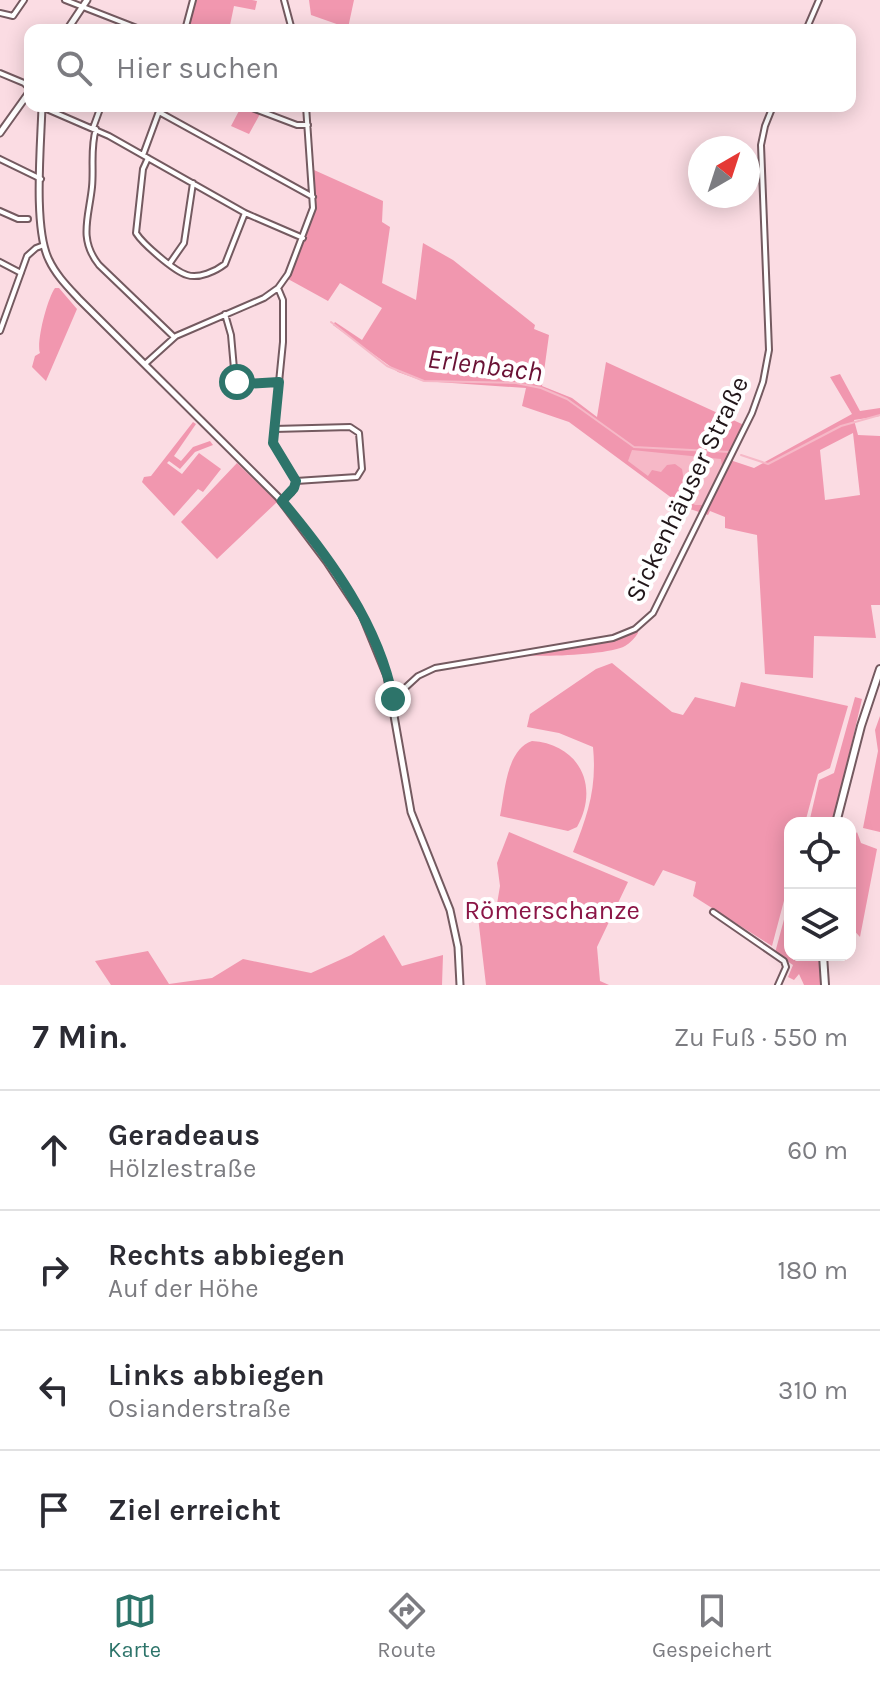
<!DOCTYPE html>
<html lang="de">
<head>
<meta charset="utf-8">
<style>
	body { margin:0; font-family:Karla,sans-serif; background:#f7f7f7; color:#2b2b33 }
	.controls { position:absolute; right:24px; bottom:24px; display:grid; overflow:hidden; border-radius:16px; box-shadow:0 4px 20px #0003 }
	.controls button { width:72px; height:72px; display:grid; place-items:center; padding:0; border:0; border-bottom:2px solid #e1e1e2; background:#fff; color:#2b2b33; font:40px sans-serif }
	.compass { position:absolute; left:688px; top:136px; width:72px; height:72px; border-radius:50%; background:#fff; box-shadow:0 4px 20px #0003; rotate:39deg }
	.stop { position:absolute; width:24px; height:24px; margin:-18px; border:6px solid #2d746a; border-radius:50%; background:#fff }
	.stop.end { background:#2d746a; border-color:#fff; box-shadow:0 2px 8px #0008 }
	.list { margin:0; padding:0; list-style:none }
	h2 { display:flex; justify-content:space-between; align-items:center; height:104px; margin:0; padding:0 32px; font-size:34px }
	h2 small { font-size:26px; font-weight:400; color:#7c7c81 }
	.list li { display:grid; grid-template-columns:52px 1fr auto; gap:24px; align-items:center; box-sizing:border-box; height:120px; padding:0 32px; border-top:2px solid #e1e1e2 }
	.list b { display:block; font-size:30px; white-space:nowrap }
	.list p { margin:0; font-size:26px; white-space:nowrap; color:#7c7c81 }
	.list em { font-size:26px; font-style:normal; color:#7c7c81 }
	.icon { flex:none; width:44px; height:44px; fill:none; stroke:currentColor; stroke-width:2; stroke-linecap:round; stroke-linejoin:round }
	.map { position:relative; flex:none; width:880px; height:985px; overflow:hidden }
	.search { position:absolute; background:#fff; box-shadow:0 4px 20px #0003; left:24px; right:24px; top:24px; height:88px; display:flex; align-items:center; gap:20px; box-sizing:border-box; padding:0 28px; border-radius:16px; color:#7c7c81; font-size:30px }
	.sheet { height:584px; background:#fff }
	nav { display:flex; justify-content:space-around; align-items:center; box-sizing:border-box; height:112px; border-top:2px solid #e1e1e2; background:#fff; font-size:22px; color:#7c7c81 }
	nav a { display:grid; justify-items:center; gap:4px }
	nav .on { color:#2d746a }
	.map>svg:first-child { display:block }
	.green { fill:#f197af; fill-rule:evenodd }
	.water { fill:#f6b8c7 }
	.lines { fill:none; stroke-linecap:round; stroke-linejoin:round }
	.stream { stroke:#f6b8c7; stroke-width:2 }
	.minor-casing { stroke:#745a60; stroke-width:8 }
	.tertiary-casing { stroke:#745a60; stroke-width:9 }
	.primary-casing { stroke:#745a60; stroke-width:10 }
	.minor { stroke:#fff; stroke-width:4 }
	.tertiary { stroke:#fff; stroke-width:5 }
	.primary { stroke:#fff; stroke-width:6 }
	.route { stroke:#2d746a; stroke-width:10 }
	.labels { text-anchor:middle; dominant-baseline:central; stroke-width:8; stroke-linejoin:round; paint-order:stroke }
	.street-label { font-size:26px; fill:#211619; stroke:#fff }
	.park-label { font-size:26px; fill:#8b1546; stroke:#fff }
	.water-label { font-size:28px; font-style:italic; fill:#6a1235; stroke:#fff }
</style>
</head>
<body>
<div class="map">
<svg width="880" height="985" viewBox="0 0 880 985">
	<rect width="100%" height="100%" fill="#fbdce3"/>
	<!-- green -->
	<path class="green" d="M193,0H252L257,1L255,10L234,6L229,30L186,27Z
		M309,0H354L348,28L311,15Z
		M241,107L260,114L249,134L231,126Z
		M314,170L383,201L382,222L390,227L382,283L416,300L423,243L453,260L535,325L534,329L549,335L542,386L572,398L597,417L606,362L744,425L727,459L754,468L852,414L830,377L840,374L860,411L880,408V416L854,420L858,435L880,436V605H871L876,638L814,636L813,678L765,674L757,535L725,528V517L710,511L708,515L684,507L569,422L522,406L526,388L423,381L398,372L333,325L335,322L362,340L382,308L340,283L328,301L288,279L314,215ZM853,433L860,495L825,500L820,450Z
		M55,288H59L77,309L46,381L32,367L35,356L40,353C36,343 47,299 55,288Z
		M193,422L196,424L174,456L181,461L193,447L210,441L213,445L195,452L180,469L169,461L167,463L182,474L199,453L221,469L203,492L198,489L174,516L142,482L144,477L151,476Z
		M237,463L277,502L217,559L181,522Z
		M636,629L638,633C635,638 630,643 625,646C609,655 536,658 518,654L605,640Z
		M612,663L672,712L683,715L695,697L735,707L741,682L848,706L830,768L818,774L805,823H790V878L772,946L693,896L696,882L663,870L654,886L573,852C588,814 597,788 593,747L559,733L527,727L530,714L596,669Z
		M855,697L862,699L833,823H809L819,780L834,773Z
		M880,716V832L863,828L878,751L875,730Z
		M532,741C579,744 600,786 577,827L568,831L500,816C505,792 506,750 532,741Z
		M509,832L628,882L597,947L600,981L609,985H486L478,917L482,908L497,904L500,886L497,863Z
		M857,832L861,843L877,849L860,937L850,926L852,839Z
		M790,897V955H820L822,985H804L799,974L794,980L788,977L793,965L775,953Z
		M384,935L402,966L443,955L442,985H111L95,961L148,951L169,984L212,978L243,959L311,973L351,955Z"/>
	<!-- water -->
	<path class="water" d="M632,450L721,459L722,466L703,505H695L687,499L682,469L675,464L667,465L661,472L652,470L648,476L628,461Z"/>
	<g class="lines">
		<!-- stream -->
		<path class="stream" d="M331,322L387,366L424,381L516,383L541,388L567,399L634,447L730,452
			M741,455L768,464L841,426L880,415"/>
		<!-- minor casing -->
		<g class="minor-casing">
			<path id="minor" d="M65,0L142,30
				M284,0L292,30
				M0,13L13,16L24,0
				M185,30L193,0
				M806,30L819,0
				M0,73L24,83L30,89
				M247,106L297,125H308
				M42,107L109,136L245,213L303,238
				M159,112L313,197
				M93,128L101,106
				M96,129C90,148 94,168 92,187C89,217 78,239 99,265L174,337
				M143,155L161,106
				M148,158L143,169L136,233C143,244 174,271 187,275C199,279 216,271 225,264L245,213
				M0,159L41,179
				M0,211L18,219H28
				M0,262L21,273
				M170,263L184,243L193,183
				M278,288L283,300V342L273,443L296,481L292,492L282,501
				M225,314L231,335L235,380L241,384L279,382
				M0,331L27,256L36,248L44,245
				M145,364L176,336L264,298L278,288L288,274L313,208L306,106
				M274,429L350,427L359,433L362,469L357,477L296,481
				M393,699L418,676L435,668L613,638L635,629L653,613L752,413L763,382L769,350L761,145L765,126L773,106
				M713,912L784,961L786,967L778,985"/>
		</g>
		<!-- tertiary casing -->
		<g class="tertiary-casing">
			<path id="tertiary" d="M67,30L87,0
				M42,106C41,144 33,228 49,260C56,275 68,287 79,299L278,497L327,562L362,615L387,676L411,812L450,910L458,947L460,985
				M0,133L30,91"/>
		</g>
		<!-- primary casing -->
		<g class="primary-casing">
			<path id="primary" d="M836,823L861,726L880,669
				M823,955L825,985"/>
		</g>
		<!-- minor -->
		<use href="#minor" class="minor"/>
		<!-- tertiary -->
		<use href="#tertiary" class="tertiary"/>
		<!-- primary -->
		<use href="#primary" class="primary"/>
	</g>
	<g class="lines">
		<!-- route -->
		<path class="route" d="M237,382L244,384L279,382L273,443L296,481L294,488L282,501C330,558 379,625 393,699"/>
	</g>
	<g class="labels">
		<!-- street labels -->
		<g class="street-label">
			<text transform="translate(687 489) rotate(-64)">Sickenhäuser Straße</text>
		</g>
		<!-- park labels -->
		<g class="park-label">
			<text x="552" y="910">Römerschanze</text>
		</g>
		<!-- water labels -->
		<g class="water-label">
			<text transform="translate(485 365) rotate(7)">Erlenbach</text>
		</g>
	</g>
</svg>
<div class="controls">
<button><svg class="icon" aria-label="locate" viewBox="0 0 24 24"><circle cx="12" cy="12" r="6"/><path d="M12 2v4M12 18v4M2 12h4M18 12h4"/></svg></button>
<button><svg class="icon" aria-label="layers" viewBox="0 0 24 24"><path d="M12 4l9 5-9 5-9-5zM3 14l9 5 9-5"/></svg></button>
</div>
<svg class="compass" viewBox="-18 -18 36 36"><path d="M0-13l5 13h-10z" fill="#e53935"/><path d="M0 13l5-13h-10z" fill="#7c7c81"/></svg>
<div class="stop" style="left:237px;top:382px"></div>
<div class="stop end" style="left:393px;top:699px"></div>
<div class="search"><svg class="icon" aria-label="search" viewBox="0 0 24 24"><circle cx="10" cy="10" r="6"/><path d="M15 15l6 6"/></svg>Hier suchen</div>
</div>
<section class="sheet">
<h2>7 Min.<small>Zu Fuß · 550 m</small></h2>
<ul class="list">
<li><svg class="icon" aria-label="ahead" viewBox="0 0 24 24"><path d="M12 20V5M6 11l6-6 6 6"/></svg><div><b>Geradeaus</b><p>Hölzlestraße</p></div><em>60 m</em></li>
<li><svg class="icon" aria-label="right" viewBox="0 0 24 24"><path d="M7 20v-9h11M14 6l5 5-5 5"/></svg><div><b>Rechts abbiegen</b><p>Auf der Höhe</p></div><em>180 m</em></li>
<li><svg class="icon" aria-label="left" viewBox="0 0 24 24"><path d="M17 20v-9H6M10 6l-5 5 5 5"/></svg><div><b>Links abbiegen</b><p>Osianderstraße</p></div><em>310 m</em></li>
<li><svg class="icon" aria-label="arrive" viewBox="0 0 24 24"><path d="M6 21V4h12l-3 4 3 4H6"/></svg><div><b>Ziel erreicht</b></div></li>
</ul>
</section>
<nav>
<a class="on"><svg class="icon" aria-label="map" viewBox="0 0 24 24"><path d="M3 6l6-2 6 2 6-2v14l-6 2-6-2-6 2zM9 4v14M15 6v14"/></svg>Karte</a>
<a><svg class="icon" aria-label="directions" viewBox="0 0 24 24"><path d="M12 3l9 9-9 9-9-9zM9 14v-3h6M13 9l2 2-2 2"/></svg>Route</a>
<a><svg class="icon" aria-label="saved" viewBox="0 0 24 24"><path d="M7 4h10v16l-5-4-5 4z"/></svg>Gespeichert</a>
</nav>
</body>
</html>
